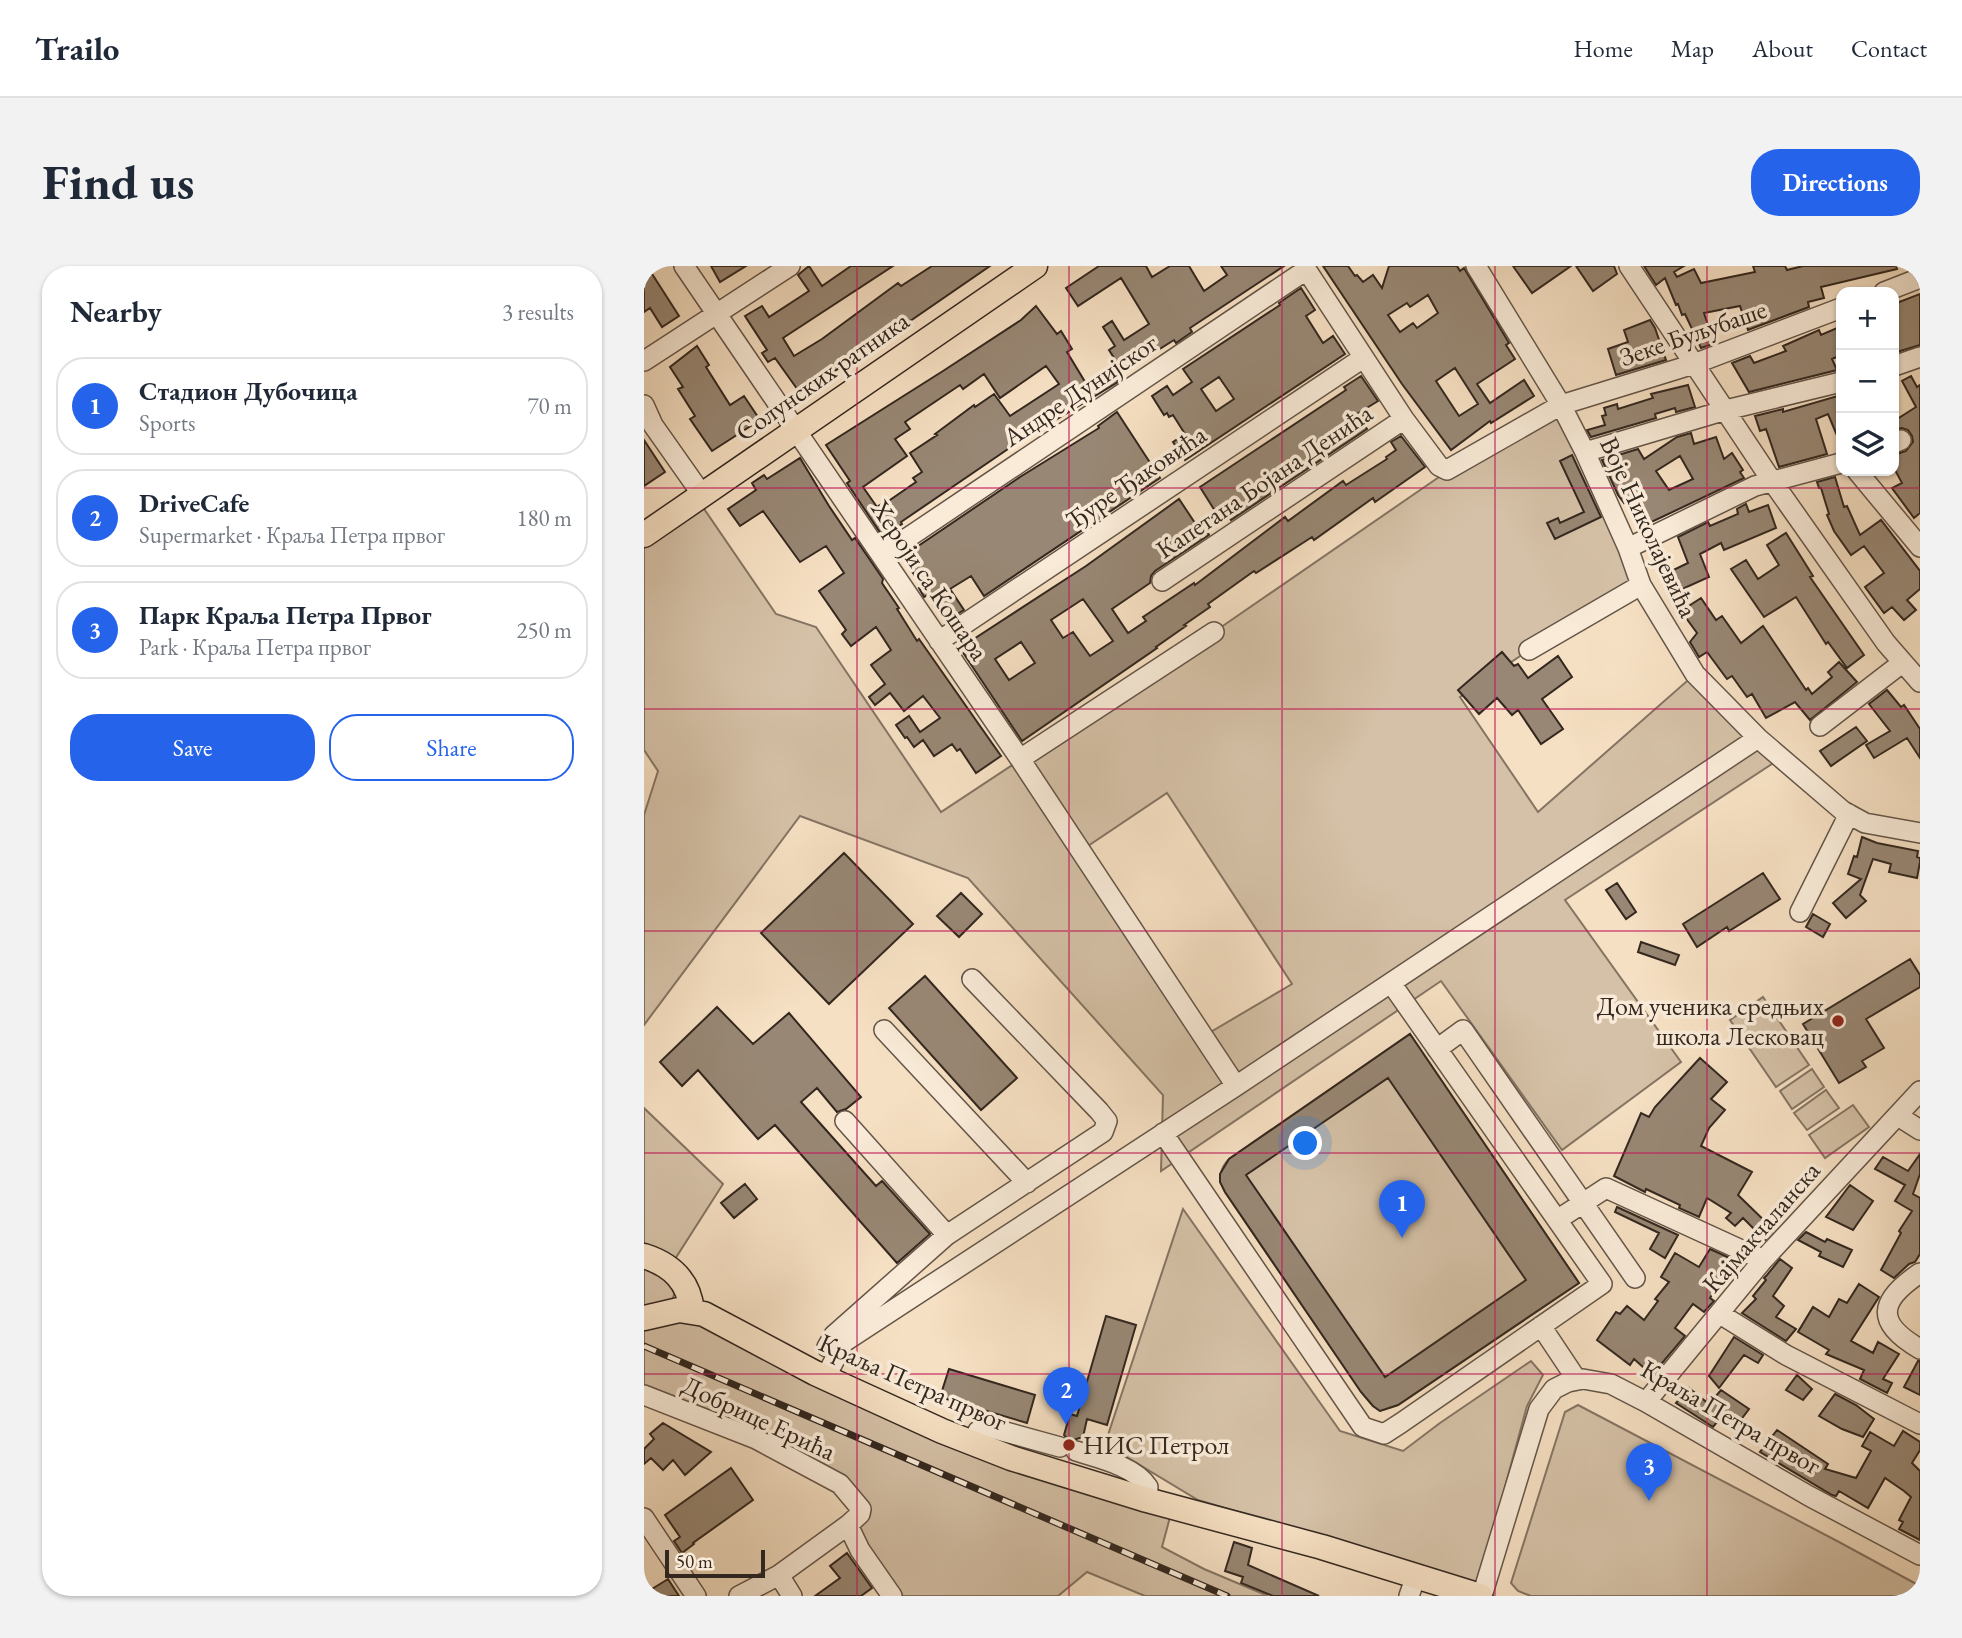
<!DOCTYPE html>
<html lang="en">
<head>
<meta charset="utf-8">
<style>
	body { margin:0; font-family:"EB Garamond",serif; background:#f2f2f3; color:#1f2937 }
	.controls { position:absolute; right:21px; top:21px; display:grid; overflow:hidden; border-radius:14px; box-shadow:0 2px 5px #0004 }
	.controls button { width:63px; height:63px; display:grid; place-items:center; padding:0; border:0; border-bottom:2px solid #e0e1e3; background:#fff; color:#1f2937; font:35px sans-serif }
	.scale { position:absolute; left:21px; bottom:18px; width:100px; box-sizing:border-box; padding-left:7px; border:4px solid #33271f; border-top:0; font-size:19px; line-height:24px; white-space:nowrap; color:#33271f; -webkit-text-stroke:5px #f9ebd8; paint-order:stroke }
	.you { position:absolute; left:662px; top:878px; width:24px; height:24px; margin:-18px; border:5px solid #fff; border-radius:50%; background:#1a73e8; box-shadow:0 0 0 10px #1a73e833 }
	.badge { display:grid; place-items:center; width:46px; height:46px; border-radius:50%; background:#2563eb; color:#fff; font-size:23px; font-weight:700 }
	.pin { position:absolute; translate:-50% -58px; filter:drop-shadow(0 2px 4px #0008) }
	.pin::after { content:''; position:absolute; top:37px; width:24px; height:21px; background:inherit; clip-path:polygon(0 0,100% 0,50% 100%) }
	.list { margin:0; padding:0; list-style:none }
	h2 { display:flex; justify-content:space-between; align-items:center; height:91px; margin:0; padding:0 28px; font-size:30px }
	h2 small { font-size:23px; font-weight:400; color:#747a83 }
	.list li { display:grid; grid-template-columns:46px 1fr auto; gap:21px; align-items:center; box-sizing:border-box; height:98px; margin:0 14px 14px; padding:0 14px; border:2px solid #e0e1e3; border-radius:28px }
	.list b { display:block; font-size:26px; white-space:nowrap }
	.list p { margin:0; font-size:23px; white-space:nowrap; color:#747a83 }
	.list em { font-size:23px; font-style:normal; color:#747a83 }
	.actions { display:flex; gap:14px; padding:21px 28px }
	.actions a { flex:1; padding:16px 0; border:2px solid #2563eb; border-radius:28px; text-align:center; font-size:24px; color:#2563eb }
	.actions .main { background:#2563eb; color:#fff }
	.icon { flex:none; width:38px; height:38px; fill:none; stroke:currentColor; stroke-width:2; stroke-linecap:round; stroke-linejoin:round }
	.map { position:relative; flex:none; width:1276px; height:1330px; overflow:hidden; border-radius:28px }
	header { display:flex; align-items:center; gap:42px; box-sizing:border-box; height:98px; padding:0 35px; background:#fff; border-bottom:2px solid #e0e1e3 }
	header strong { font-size:33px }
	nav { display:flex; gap:38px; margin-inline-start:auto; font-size:24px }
	.intro { display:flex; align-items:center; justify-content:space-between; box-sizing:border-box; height:168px; padding:0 42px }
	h1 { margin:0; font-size:49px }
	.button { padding:18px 32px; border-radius:28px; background:#2563eb; color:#fff; font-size:24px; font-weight:700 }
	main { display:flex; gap:42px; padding:0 42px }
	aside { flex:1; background:#fff; border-radius:28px; box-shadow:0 2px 5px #0004 }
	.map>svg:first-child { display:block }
	.green { fill:#d5c1a7; stroke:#847463; stroke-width:2; fill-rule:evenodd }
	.building { fill:#988774; stroke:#33271f; stroke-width:2; fill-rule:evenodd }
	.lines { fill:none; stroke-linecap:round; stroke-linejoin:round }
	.minor-casing { stroke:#645548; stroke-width:22 }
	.major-casing { stroke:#33271f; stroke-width:27 }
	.minor { stroke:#f9ebd8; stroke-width:19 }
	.major { stroke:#f6e0c3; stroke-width:24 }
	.rail-casing { stroke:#33271f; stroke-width:7 }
	.rail { stroke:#f9ebd8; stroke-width:4.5; stroke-dasharray:13; stroke-linecap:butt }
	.grid { fill:none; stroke:#c2185b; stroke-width:2; stroke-opacity:0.55 }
	.poi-dot { fill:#8f2418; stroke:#f9ebd8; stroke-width:2.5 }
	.labels { text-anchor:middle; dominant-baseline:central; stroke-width:7; stroke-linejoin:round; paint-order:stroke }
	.street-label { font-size:26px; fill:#33271f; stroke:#f9ebd8 }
	.poi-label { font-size:26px; fill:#33271f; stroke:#f9ebd8; text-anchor:end }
</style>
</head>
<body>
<header>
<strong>Trailo</strong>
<nav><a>Home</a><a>Map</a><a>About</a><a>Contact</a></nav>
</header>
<div class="intro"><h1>Find us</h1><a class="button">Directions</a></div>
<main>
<aside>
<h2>Nearby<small>3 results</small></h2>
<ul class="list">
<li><span class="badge">1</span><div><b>Стадион Дубочица</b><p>Sports</p></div><em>70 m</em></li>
<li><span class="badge">2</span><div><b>DriveCafe</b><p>Supermarket · Краља Петра првог</p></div><em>180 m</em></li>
<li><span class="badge">3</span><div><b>Парк Краља Петра Првог</b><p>Park · Краља Петра првог</p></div><em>250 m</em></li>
</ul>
<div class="actions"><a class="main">Save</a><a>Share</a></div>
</aside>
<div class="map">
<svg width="1276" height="1330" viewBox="0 0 1276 1330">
	<rect width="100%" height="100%" fill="#f6e0c3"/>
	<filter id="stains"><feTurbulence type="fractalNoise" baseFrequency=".00286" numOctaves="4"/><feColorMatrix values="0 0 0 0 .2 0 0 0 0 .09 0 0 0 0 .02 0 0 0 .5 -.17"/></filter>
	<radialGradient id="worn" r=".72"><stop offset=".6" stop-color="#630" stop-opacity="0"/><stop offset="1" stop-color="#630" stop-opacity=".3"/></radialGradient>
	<!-- green -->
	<path class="green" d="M917,139L997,319L885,384L816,431L894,546L1051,408L1137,492L921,634L1037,796L918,884L797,715L517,905L519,829L324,612L156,550L0,759V549L14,505L0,484V269L54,234L132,348L172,361L297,546L570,366L795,211ZM523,527L648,718L565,767L441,582Z
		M1119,731L1165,799L1132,821L1086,754Z
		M766,768L935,1017L754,1139L736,1145L729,1140L717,1126L581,926C575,914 574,904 585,893Z
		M1168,803L1180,821L1148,843L1136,825Z
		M1182,824L1195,842L1163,864L1150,847Z
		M1209,839L1225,861L1181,892L1165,869Z
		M0,842L79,918L26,1001L33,1021L28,1034L0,1043Z
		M539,943L696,1165L759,1185L796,1157L887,1095L899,1109L883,1140L836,1313L831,1317L554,1234L461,1178Z
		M0,1052L60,1056L149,1103L529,1240L518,1281L560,1303L624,1330H501L443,1306L414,1330H248L205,1259L216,1248L207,1229L0,1129Z
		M934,1139L1195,1276L1276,1320L1274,1330H887L874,1325L867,1317L921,1146Z"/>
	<!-- building -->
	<path class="building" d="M0,0H3L35,50L18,61L6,42L0,46Z
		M67,0H102L76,16Z
		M165,0L178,20L207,0H249L139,72L150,90L178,73L254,17L257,20L288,0H346L227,82L156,127L131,92L124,96L118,87L123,84L101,50L118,40L125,51L165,25L154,9Z
		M455,0H502L508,11L526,0H545L560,25L583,9L577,0H640L546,62L548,66L532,77L530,74L479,106L465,84L471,80L459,61L468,55L480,74L505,58L477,12L434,40L422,22Z
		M679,0H704L711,10L713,9L719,16L729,9L738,22L745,0H813L816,5L820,2L865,77L862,79L871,93L833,118L846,137L880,114L890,130L847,157L846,155L807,184L758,118ZM784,29L794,47L773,62L769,57L756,66L744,49L763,37L766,41ZM811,102L834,138L815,150L792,115Z
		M869,0H927L888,27Z
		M932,0H970L973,8L949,25Z
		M1000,0H1040L1030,6L1033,11L1050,3L1057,17L1111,6L1109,0H1141L1143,4L1159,0H1252L1253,3L1177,21L1180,32L1164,36L1165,41L1104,64L1096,40L1060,47L1064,59L1062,60L1069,78L1057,82L1041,48L1038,49L1034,38L1032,39L1021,12L1012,19Z
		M657,22L671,44L662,50L679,77L689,70L701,88L541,194L529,176L541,168L529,149L525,151L523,147L520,149L508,130L523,120L529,129L548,116L539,103L636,39L635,37ZM575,111L590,133L572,145L557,123Z
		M1276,28V79L1250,87V38Z
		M392,40L413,68L417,65L428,83L423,86L443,119L466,104L474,116L364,183L257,256L258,258L239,271L203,217L206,215L182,179L299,105L377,54ZM402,100L415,118L366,150L350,128L331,141L330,139L291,168L293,169L266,187L278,206L269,212L272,216L243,236L242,235L233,241L219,221L263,190L251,173L266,163L261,156L316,119L319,123L340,108L356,132Z
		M1006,54L1011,62L1022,94L972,109L964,83L984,76L980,64Z
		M1193,62L1197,71V89L1188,93L1193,104L1105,126L1088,97L1106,90L1110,97L1142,85L1139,80L1175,64L1177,69Z
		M53,80L65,99L62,101L86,139L100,130L116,154L68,185L46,153L51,150L34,123L39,121L26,101Z
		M717,110L734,135L713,148L723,163L587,254L578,240L571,245L556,221L702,124L700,121Z
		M1267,110L1273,121L1276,119V247L1270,252L1248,222L1258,217L1250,202V189L1262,185L1269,176L1268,170L1264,164L1258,162L1250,164V155L1272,141L1258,115Z
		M1044,119L1051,141L1032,146L1031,142L1011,148L1012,152L947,171L943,164L961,159L958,150L962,149L960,142L973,138L974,143L1009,132L1007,128Z
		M1197,129V179L1184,148L1172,153L1183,188L1135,201L1122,163L1116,165L1111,150L1139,143V146Z
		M473,146L516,212L340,330L327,310L306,323L320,344L303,354L285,328L280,331L275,322L278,320L258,291L376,211L455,162L454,160Z
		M1047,167L1050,178L1072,171L1080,193L1088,187L1099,204L1096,206L1100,212L999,260L982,235L980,237L974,229L958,194L994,183L1000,193L1033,171ZM1036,190L1049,213L1025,224L1012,205Z
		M757,170L781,201L731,236L729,232L670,274L668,271L612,307L610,305L564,338L566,341L540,359L542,360L512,381L513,382L378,475L316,382L442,300L535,233L557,266L562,263L565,269L511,305L507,310L506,317L468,343L484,367L502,355L499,351L550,317L551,319L641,251L644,255L699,215L702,219L743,193L742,191L752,184L747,176ZM439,333L469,375L446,390L429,366L419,372L407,354ZM377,376L391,397L365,414L351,393Z
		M0,174L21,206L0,220Z
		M928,189L957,251L911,273L903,257L914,252L916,257L940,246L916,195Z
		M156,192L185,240L208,274L211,272L239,313L238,317L255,342L253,343L273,375L275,373L357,490L332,507L316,483L313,485L308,478L290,490L279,474L270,481L263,471L261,472L252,459L265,450L276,466L296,452L279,430L260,445L246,427L231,439L225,431L241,418L227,399L247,384L232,361L207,380L198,368L202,364L175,325L200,307L182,280L156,296L119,245L96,260L84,243L112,224L108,217L120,209L123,213Z
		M1191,211L1200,241L1203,240L1216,269L1237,254L1276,305V323L1263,334L1272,344L1260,354L1248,341L1240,347L1221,321L1240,307L1220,280L1207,289L1190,265L1183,249L1185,248L1177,222H1175L1173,216Z
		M1102,238L1105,246L1124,239L1132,262L1080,284L1077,277L1056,288L1065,311L1025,329L1017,310L1044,297L1034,271L1064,256L1066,260L1094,248L1093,243Z
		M1142,267L1169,310L1166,311L1220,389L1203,402L1184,376L1182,378L1152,331L1120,351L1087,303L1102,294L1114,313L1135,299L1123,279Z
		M1057,332L1072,354L1078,350L1097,377L1119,360L1162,424L1164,422L1168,428L1188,411L1184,406L1195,396L1213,416L1166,454L1151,436L1122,452L1108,428L1103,431L1088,410L1083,413L1063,386L1055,391L1046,376L1053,367L1037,345Z
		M858,386L870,400L874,398L884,412L914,390L928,411L898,433L919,463L897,478L874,444L868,449L853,432L835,448L814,424Z
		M1243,424L1257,441L1260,439L1276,463V492L1263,472L1230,492L1222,479L1246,465L1225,438Z
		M1212,461L1223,475L1187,500L1176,485Z
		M1218,571L1233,577L1274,585L1273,591L1276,592V596L1273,612L1245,606L1247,598L1229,593L1216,629L1222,635L1202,652L1189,637L1217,613L1204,608L1210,590L1213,591Z
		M200,587L269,658L185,738L117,667Z
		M1119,607L1136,633L1085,665L1083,661L1053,681L1039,658Z
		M973,617L992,646L982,653L962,624Z
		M317,627L338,648L315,671L293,650Z
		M1169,648L1186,658L1179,671L1162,661Z
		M997,676L1035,689L1031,699L994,686Z
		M1266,693L1276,709V721L1222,753L1240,782L1218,795L1222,801L1195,817L1159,758Z
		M281,710L373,812L337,844L245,742Z
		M73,741L109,778L145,747L217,831L202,843L193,846L173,822L157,836L232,920L238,915L286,968L253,997L131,859L114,873L54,804L38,820L16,796Z
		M766,768L935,1017L754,1139L736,1145L729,1140L717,1126L581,926L576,916V908L585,893ZM744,812L882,1014L741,1111L602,909Z
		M1056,792L1083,816L1067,833L1081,844L1065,862L1057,880L1108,906L1094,929L1130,964L1121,974L1099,952L1091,960L1082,952L1087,947L1063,932L1055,951L1035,942L1036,939L1002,923L1001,926L970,910L997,847L1005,851L1011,841Z
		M1276,888V908L1269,928L1276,932V988L1271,996L1265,998L1250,1012L1237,1004L1257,967L1255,965L1268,945L1251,935L1261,919L1231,903L1239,891L1264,905Z
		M101,918L113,933L90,952L77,937Z
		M1206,919L1229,935L1209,964L1182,951Z
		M973,941L1034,969L1021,992L1006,983L1015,967L971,946Z
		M1162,966L1181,976L1183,973L1208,984L1199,1001L1175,990L1177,986L1154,974Z
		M1066,983L1099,998L1091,1009L1084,1005L1066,1032L1070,1035L1060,1046L1049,1038L1031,1062L1041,1070L1008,1109L990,1093L986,1099L953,1074L972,1046L976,1048L983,1040L1000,1054L1014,1035L1011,1033L1025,1016L1017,1011L1031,987L1055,1001Z
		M1136,993L1148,1002L1129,1030L1140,1040L1132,1051L1152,1063L1142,1075L1098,1047L1112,1033L1109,1030L1122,1014L1120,1012L1123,1009Z
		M1215,1018L1235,1031L1207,1075L1229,1087L1234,1076L1255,1088L1239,1113L1248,1117L1243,1127L1216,1113L1220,1104L1182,1088L1185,1084L1154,1066L1169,1041L1185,1051L1195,1033L1203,1037Z
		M462,1050L492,1059L463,1159L443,1153L439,1171L426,1175L420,1169L426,1148L433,1150Z
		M1090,1071L1119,1089L1114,1097L1100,1089L1075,1122L1065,1110Z
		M1274,1095H1276V1129L1260,1121Z
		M305,1103L391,1129L383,1157L296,1131Z
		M1153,1109L1168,1123L1159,1134L1142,1124Z
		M1045,1122L1065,1138L1077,1124L1105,1143L1090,1163L1078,1150L1069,1161L1032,1137Z
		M1191,1128L1212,1139L1230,1153L1219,1171L1198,1163L1175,1150Z
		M19,1157L67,1186L41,1209L29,1194L19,1204L7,1192L0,1198V1183L10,1173L6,1168Z
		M1133,1164L1184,1198L1181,1203L1212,1212L1227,1185L1218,1180L1226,1166L1250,1180L1259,1165L1276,1176V1184L1268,1197L1276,1205V1274L1255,1263L1259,1256L1255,1254L1267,1231L1260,1225L1241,1212L1224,1242L1195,1225L1192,1230L1188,1229L1116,1186Z
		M87,1202L109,1234L49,1277L50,1278L38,1287L30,1275L36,1271L21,1249Z
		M590,1276L608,1282L604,1299L675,1330H629L597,1317L599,1311L581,1305Z
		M203,1287L228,1322L217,1330H171L196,1312L186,1300Z
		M24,1313L35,1330H13L8,1323Z"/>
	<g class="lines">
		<!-- minor casing -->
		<g class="minor-casing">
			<path id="minor" d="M40,0L376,493L592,820
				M660,0L760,153
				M832,0L917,139L941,186L984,282L997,319L1051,408L1114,472L1199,545L1221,557L1276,567
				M985,0L1128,215L1242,377L1276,416
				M1240,26L1276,12
				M0,95L146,0
				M1250,100L1276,91
				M0,139L9,159L59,230
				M1250,177L1257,174
				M941,186L1082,144L1197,116
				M1213,205L1276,281
				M984,282L1111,220L1197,197
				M238,289L662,4
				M518,315L760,153L795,200L803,204L917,139L1050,98L1197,42
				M295,375L719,92
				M885,384L997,319
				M1176,460L1258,397
				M376,493L570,366
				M1156,646L1205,548
				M240,764L383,917
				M793,783L819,764L991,1012
				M1254,850L1276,864
				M201,855L303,969
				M519,867L719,1161L740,1168L757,1157L958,1018L747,717
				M913,954L962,922L1119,994
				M1276,1007C1234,1035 1231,1057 1276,1083
				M1076,1048L1142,1089L1276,1158
				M897,1060L933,1114
				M183,1081L190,1069L303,969L459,866L463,855L455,845L328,713
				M181,1112L200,1076L592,820L1114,472
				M0,1129L112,1173L196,1218L217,1243L216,1248L204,1259L216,1284L248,1330
				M1002,1136L1119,994L1276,825
				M328,1176L334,1165L347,1162L416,1181
				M432,1185C454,1192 491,1200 504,1221L503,1234
				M0,1252L52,1330
				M95,1330L135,1309
				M148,1330L135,1309L204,1259
				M765,1330L772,1310
				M838,1330L895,1143L910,1123L924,1116L939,1113L967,1118L1002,1136L1165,1230L1276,1289"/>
		</g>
		<!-- major casing -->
		<g class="major-casing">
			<path id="major" d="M0,269L391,0
				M0,990C28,999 45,1015 48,1045
				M0,1052L35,1044L60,1048L171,1107L298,1165L367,1192L503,1234L678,1281L836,1330"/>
		</g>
		<!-- minor -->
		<use href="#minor" class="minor"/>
		<!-- major -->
		<use href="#major" class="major"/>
		<!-- rail casing -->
		<g class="rail-casing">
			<path id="rail" d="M0,1080L583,1330"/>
		</g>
		<!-- rail -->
		<use href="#rail" class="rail"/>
	</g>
	<!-- grid -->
	<path class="grid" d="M213,0V1330M425,0V1330M638,0V1330M851,0V1330M1063,0V1330M0,222H1276M0,443H1276M0,665H1276M0,887H1276M0,1108H1276"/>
	<!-- markers -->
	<g class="poi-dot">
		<circle cx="1194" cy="755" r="7"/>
		<circle cx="425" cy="1179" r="7"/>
	</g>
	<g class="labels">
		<!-- street labels -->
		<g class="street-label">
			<text transform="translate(1049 67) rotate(-19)">Зеке Буљубаше</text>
			<text transform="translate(178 110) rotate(-35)">Солунских ратника</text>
			<text transform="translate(436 124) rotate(-34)">Андре Дунијског</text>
			<text transform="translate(492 211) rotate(-34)">Ђуре Ђаковића</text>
			<text transform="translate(620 215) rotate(-34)">Капетана Бојана Денића</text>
			<text transform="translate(1005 261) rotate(65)">Воје Николајевића</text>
			<text transform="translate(286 314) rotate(56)">Хероји са Кошара</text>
			<text transform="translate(1117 961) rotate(-49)">Кајмакчаланска</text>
			<text transform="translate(269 1116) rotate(24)">Краља Петра првог</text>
			<text transform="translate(1087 1151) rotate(30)">Краља Петра првог</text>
			<text transform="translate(115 1152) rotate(25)">Добрице Ерића</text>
		</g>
		<!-- poi labels -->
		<g class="poi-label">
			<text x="1180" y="740">Дом ученика средњих<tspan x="1180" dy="30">школа Лесковац</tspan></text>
			<text x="439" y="1179" text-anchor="start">НИС Петрол</text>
		</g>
	</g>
	<rect width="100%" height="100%" filter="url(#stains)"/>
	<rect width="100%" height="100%" fill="url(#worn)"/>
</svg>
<div class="controls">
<button>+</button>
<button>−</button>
<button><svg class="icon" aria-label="layers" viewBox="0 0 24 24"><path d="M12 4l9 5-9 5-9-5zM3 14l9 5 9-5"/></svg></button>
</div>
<div class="scale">50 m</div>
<div class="you"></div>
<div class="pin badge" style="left:758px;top:972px">1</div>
<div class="pin badge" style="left:422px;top:1159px">2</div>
<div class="pin badge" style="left:1005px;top:1235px">3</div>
</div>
</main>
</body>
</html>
